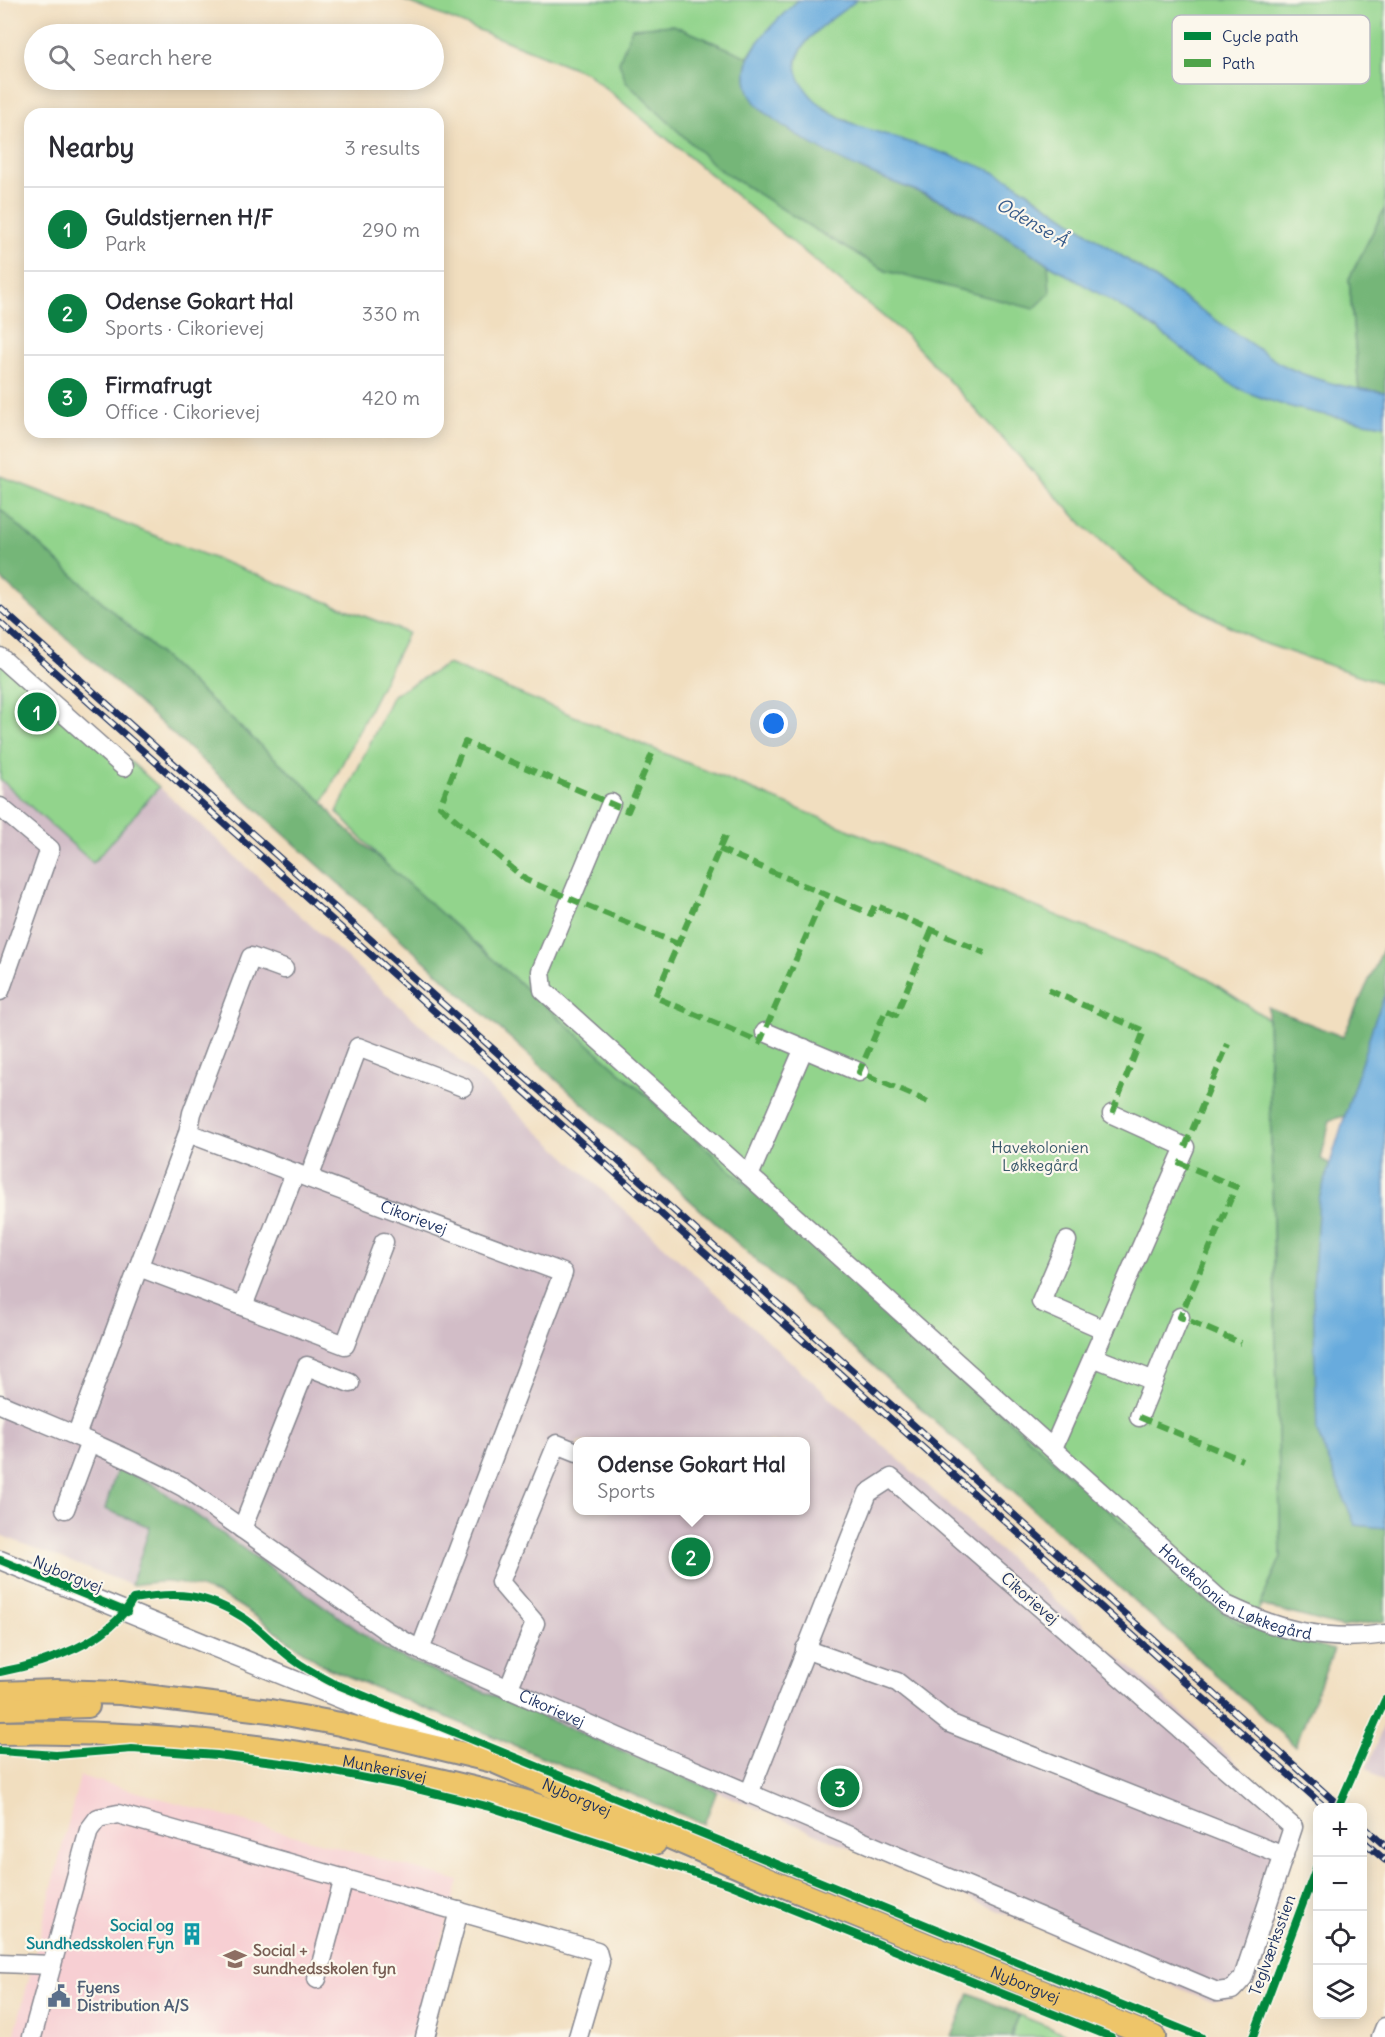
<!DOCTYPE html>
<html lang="en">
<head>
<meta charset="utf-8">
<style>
	body { margin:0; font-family:Delius,sans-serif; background:#f7f7f7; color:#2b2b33 }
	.controls { position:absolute; right:18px; bottom:18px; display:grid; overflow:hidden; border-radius:12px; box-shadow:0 3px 15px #0003 }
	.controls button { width:54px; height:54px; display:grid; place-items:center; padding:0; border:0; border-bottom:2px solid #e1e1e2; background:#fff; color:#2b2b33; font:30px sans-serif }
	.you { position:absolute; left:774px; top:724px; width:21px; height:21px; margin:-15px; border:4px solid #fff; border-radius:50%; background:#1a73e8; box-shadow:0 0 0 9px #1a73e833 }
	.badge { display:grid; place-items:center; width:39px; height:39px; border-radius:50%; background:#0b8043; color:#fff; font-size:20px; font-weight:700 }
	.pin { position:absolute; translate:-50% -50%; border:3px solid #fff; box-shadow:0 2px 6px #0006 }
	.popup { position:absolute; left:573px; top:1437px; width:237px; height:78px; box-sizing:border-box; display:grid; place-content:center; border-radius:12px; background:#fff; filter:drop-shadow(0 2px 4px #0005); font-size:20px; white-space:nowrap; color:#7c7c81 }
	.popup b { font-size:22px; color:#2b2b33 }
	.popup::after { content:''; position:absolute; left:50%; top:100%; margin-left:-12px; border:12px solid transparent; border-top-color:#fff }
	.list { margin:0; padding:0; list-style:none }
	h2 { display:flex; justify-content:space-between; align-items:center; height:78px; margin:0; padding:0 24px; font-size:26px }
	h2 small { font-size:20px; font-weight:400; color:#7c7c81 }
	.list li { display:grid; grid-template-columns:39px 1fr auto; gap:18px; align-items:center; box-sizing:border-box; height:84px; padding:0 24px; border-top:2px solid #e1e1e2 }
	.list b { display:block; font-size:22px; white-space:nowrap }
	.list p { margin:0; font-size:20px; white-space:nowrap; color:#7c7c81 }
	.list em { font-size:20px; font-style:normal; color:#7c7c81 }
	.icon { flex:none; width:33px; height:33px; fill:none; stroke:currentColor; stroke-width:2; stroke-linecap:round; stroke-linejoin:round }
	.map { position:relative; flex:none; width:1385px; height:2037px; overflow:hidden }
	.search { position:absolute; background:#fff; box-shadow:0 3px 15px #0003; left:24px; top:24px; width:420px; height:66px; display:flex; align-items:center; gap:15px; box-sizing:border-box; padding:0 21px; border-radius:33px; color:#7c7c81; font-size:22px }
	.panel { position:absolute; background:#fff; box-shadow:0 3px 15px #0003; left:24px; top:108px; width:420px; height:330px; border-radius:18px }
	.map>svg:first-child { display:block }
	.built { fill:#f7cfd3 }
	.industrial { fill:#d2bdc7; fill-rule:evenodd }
	.green { fill:#92d48c; stroke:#568275; stroke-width:1.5 }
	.forest { fill:#75b678; stroke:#48726b; stroke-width:1.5 }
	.water { fill:#68abdd; stroke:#426d9e; stroke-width:1.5 }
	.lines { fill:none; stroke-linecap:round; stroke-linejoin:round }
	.minor-casing { stroke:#86868e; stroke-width:21 }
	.major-casing { stroke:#86868e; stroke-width:26 }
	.minor { stroke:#fff; stroke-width:18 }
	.major { stroke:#eec569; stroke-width:22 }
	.rail-casing { stroke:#1b2f5e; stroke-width:7 }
	.rail { stroke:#fbf7ec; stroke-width:4.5; stroke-dasharray:14; stroke-linecap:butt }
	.quiet { stroke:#4fa44a; stroke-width:6; stroke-dasharray:12 6; stroke-linecap:butt }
	.cycleway-casing { stroke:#fbf7ec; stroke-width:11 }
	.cycleway { stroke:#00873e; stroke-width:8 }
	.labels { text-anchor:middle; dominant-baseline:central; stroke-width:4.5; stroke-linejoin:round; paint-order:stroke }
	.park-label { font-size:16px; fill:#39586a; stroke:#fbf7ec }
	.street-label { font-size:16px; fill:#1b2f5e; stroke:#fbf7ec }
	.culture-label { font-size:16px; font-weight:bold; fill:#0d838f; stroke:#fbf7ec; text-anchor:end }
	.education-label { font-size:16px; font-weight:bold; fill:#785e54; stroke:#fbf7ec; text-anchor:start }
	.service-label { font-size:16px; font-weight:bold; fill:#4e5e75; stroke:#fbf7ec; text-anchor:start }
	.water-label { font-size:18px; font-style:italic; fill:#365a8a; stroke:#fbf7ec }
	.key { fill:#fbf7ec; stroke:#b8bbc1; stroke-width:1.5 }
	.key-label { font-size:16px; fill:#1b2f5e }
</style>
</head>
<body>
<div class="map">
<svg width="1385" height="2037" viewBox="0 0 1385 2037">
	<rect width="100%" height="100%" fill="#fbf7ec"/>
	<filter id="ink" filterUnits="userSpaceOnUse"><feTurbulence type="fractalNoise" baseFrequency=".0167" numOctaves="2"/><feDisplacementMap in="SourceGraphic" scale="12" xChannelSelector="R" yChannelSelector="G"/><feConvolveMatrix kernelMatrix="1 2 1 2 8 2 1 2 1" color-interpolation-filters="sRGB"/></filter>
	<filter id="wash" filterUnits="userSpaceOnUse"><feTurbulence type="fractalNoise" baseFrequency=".008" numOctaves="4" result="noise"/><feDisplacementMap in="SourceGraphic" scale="24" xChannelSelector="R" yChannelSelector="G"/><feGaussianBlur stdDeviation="1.35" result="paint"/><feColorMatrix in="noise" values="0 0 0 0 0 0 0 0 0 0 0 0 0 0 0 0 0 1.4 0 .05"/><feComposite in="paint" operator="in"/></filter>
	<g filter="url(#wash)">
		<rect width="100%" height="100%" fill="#f1debf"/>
		<!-- built -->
		<path class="built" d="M80,1776L459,1881L413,2037H14Z"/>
		<!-- industrial -->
		<path class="industrial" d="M0,779L93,863L159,787L866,1430L1301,1821L1255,1982L1231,1999L1210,2001L387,1651L151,1483L118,1469L150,1527L131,1585L0,1535ZM577,1442H805V1510H577Z
			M1385,1722V1783L1367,1768Z"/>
		<!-- green -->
		<path class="green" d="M403,0H798L757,43L748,57L750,95L763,111L801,138L1048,264C1085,285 1123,306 1157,330C1185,349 1210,373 1239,388C1280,408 1340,419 1385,425V684L1260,642L1157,588L1085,527L907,336L587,73Z
			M857,0H1385V208L1349,279L1359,390C1331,384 1305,377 1279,364C1213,318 1146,272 1079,227C1053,210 1020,183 991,171C944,151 811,128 797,74C790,43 836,16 857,0Z
			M0,476L408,633L323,802L0,509Z
			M0,646L159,787L93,863L0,779Z
			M448,664L1203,976L1268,1019L1281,1557L1250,1630L1234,1639L441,923L337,812L393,695Z
			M1019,2015L1073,2037H1011Z"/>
		<!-- forest -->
		<path class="forest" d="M673,25L748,57L746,76L750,95L763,111L801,138L865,171L951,205L992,227L1048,264L1050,293L1034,309L886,271L814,229L717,168L626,82L619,62L632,28Z
			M1385,208V392L1359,390L1349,279Z
			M0,509L323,802L336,820L826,1255L1214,1606L1241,1624L1334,1650L1295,1746L0,578Z
			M1385,945V1053L1373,1108L1330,1120L1321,1159L1355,1180L1385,1487V1621L1342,1627L1260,1605L1281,1557L1268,1007L1343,1037Z
			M117,1469L151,1483L387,1651L717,1791L704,1824L328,1668C273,1635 236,1587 168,1582C156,1581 143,1584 131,1585L150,1527L105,1509Z
			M969,1993L1019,2015L1010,2037H952Z"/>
		<!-- water -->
		<path class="water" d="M798,0H857C837,16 808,32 798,56C790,75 811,98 825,109C842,122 864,128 884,134C925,148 969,159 1008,179L1279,363C1313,381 1347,389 1385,392V425C1339,418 1283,409 1240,389C1211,374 1186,350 1159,331C1123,306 1084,286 1047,263C1015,243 984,219 950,204C922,192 893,183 865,171C837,159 808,143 782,125C770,116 756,108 750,94C733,55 773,25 798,0Z
			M1385,994V1528L1355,1525L1317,1432L1313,1288L1319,1199L1373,1025Z"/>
	</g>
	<g filter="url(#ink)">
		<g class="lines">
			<!-- minor casing -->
			<g class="minor-casing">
				<g id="minor">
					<path d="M0,657L124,767"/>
					<path id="s1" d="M611,803L541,971L543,990L1226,1605C1240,1611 1254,1618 1269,1623C1305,1636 1347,1640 1385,1634"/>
					<path d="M0,807L50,849L0,991"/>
					<path d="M765,1032L859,1072"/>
					<path d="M188,1133L192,1113L251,957L284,969"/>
					<path d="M749,1176L804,1048"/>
					<path d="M309,1178L358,1047L463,1087"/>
					<path d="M1067,1241L1041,1302L1105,1330"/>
					<path d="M139,1267L345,1345L384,1242"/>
					<path d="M243,1306L295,1173"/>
					<path d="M1093,1357L1154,1381"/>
					<path id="s2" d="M0,1404C62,1430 124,1455 183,1487L388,1632L420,1650L654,1753L1217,1992L1232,1990L1243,1978L1293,1827L891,1478L868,1493L749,1794"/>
					<path d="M1139,1417L1180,1317"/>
					<path id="s3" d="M76,1436L188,1133L563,1273L420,1650"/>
					<path d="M1053,1448L1185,1147L1112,1114"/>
					<path d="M65,1509L90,1442"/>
					<path d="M242,1529L307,1366L350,1383"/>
					<path d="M0,1560L444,1741"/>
					<path d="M805,1649L897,1682L949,1723L1284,1856"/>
					<path d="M508,1690L535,1623L500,1582L557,1444L577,1452"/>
					<path d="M0,1963L52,1965"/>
					<path d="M317,1979L344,1878"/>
					<path d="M32,2037L89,1830L98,1818L118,1814L597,1951L600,1962L578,2037"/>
					<path d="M425,2037L459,1911"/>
					<path d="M1381,2037L1385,2027"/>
				</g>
			</g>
			<!-- major casing -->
			<g class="major-casing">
				<g id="major">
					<path id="s4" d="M0,1693L56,1691L120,1693L270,1711L340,1724L493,1761L757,1875L1154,2037"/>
					<path d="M0,1709L88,1706"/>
					<path id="s5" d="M0,1733C174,1729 340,1753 508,1797C557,1810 606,1828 655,1843"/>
				</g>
			</g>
			<!-- minor -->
			<use href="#minor" class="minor"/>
			<!-- major -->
			<use href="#major" class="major"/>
			<!-- rail casing -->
			<g class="rail-casing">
				<path id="rail" d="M0,608L1342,1808
					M0,623L1326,1808
					M1362,1825L1385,1846
					M1362,1840L1385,1860"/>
			</g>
			<!-- rail -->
			<use href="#rail" class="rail"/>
			<!-- quiet -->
			<path class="quiet" d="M652,754L628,811L465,742L440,806L526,880L678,944
				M725,836L655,997L760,1042L824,895
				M719,849L871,914L875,905L985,953
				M932,930L896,1015L886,1010L859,1072L933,1104
				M1048,990L1144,1031L1112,1114
				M1185,1147L1228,1044
				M1178,1162L1236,1187L1180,1317L1241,1343
				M1139,1417L1242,1460"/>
			<!-- cycleway casing -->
			<g class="cycleway-casing">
				<path id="cycleway" d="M0,1560L127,1612
					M0,1672C47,1663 109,1643 133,1599C178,1591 205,1593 244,1618C262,1630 276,1647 294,1660C306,1669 320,1676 333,1683L1201,2037
					M0,1751L56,1755L132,1749L217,1755L299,1765L397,1784L490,1807L729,1884L1111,2037
					M1338,1808L1385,1700
					M1253,2037L1318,1863"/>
			</g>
			<!-- cycleway -->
			<use href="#cycleway" class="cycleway"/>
		</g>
	</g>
	<!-- icons -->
	<defs>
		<g id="building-bare" transform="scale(1.8)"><path d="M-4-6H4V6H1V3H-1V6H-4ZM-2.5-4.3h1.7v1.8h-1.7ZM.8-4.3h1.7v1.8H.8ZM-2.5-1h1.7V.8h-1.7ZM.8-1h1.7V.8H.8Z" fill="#0f9aa8" stroke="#fbf7ec" stroke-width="2.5" paint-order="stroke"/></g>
		<g id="school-bare" transform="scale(1.8)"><path d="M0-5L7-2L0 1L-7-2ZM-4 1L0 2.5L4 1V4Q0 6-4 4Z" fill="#8d6e63" stroke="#fbf7ec" stroke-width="2.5" paint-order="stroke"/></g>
		<g id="civic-bare" transform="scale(1.8)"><path d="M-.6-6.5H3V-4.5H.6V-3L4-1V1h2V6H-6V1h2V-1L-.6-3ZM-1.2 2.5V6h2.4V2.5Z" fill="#5c6f8a" stroke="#fbf7ec" stroke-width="2.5" paint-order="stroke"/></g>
	</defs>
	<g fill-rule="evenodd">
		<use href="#building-bare" x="192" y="1934"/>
		<use href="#school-bare" x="235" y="1959"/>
		<use href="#civic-bare" x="59" y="1996"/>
	</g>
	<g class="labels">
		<!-- park labels -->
		<g class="park-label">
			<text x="1040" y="1147">Havekolonien<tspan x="1040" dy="18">Løkkegård</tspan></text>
		</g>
		<!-- street labels -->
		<g class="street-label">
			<text stroke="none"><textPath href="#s3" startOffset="564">Cikorievej</textPath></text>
			<text transform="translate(68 1574) rotate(22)">Nyborgvej</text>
			<text stroke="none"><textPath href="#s1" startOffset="1122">Havekolonien Løkkegård</textPath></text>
			<text transform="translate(1030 1598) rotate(41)">Cikorievej</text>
			<text stroke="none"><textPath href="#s2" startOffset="633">Cikorievej</textPath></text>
			<text stroke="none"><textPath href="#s5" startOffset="387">Munkerisvej</textPath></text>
			<text stroke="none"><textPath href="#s4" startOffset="591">Nyborgvej</textPath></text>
			<text transform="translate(1272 1945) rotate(-70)">Teglværksstien</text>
			<text stroke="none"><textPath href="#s4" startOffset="1077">Nyborgvej</textPath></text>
		</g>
		<!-- culture labels -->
		<g class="culture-label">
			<text x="174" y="1925">Social og<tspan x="174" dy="18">Sundhedsskolen Fyn</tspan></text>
		</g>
		<!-- education labels -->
		<g class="education-label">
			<text x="253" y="1950">Social +<tspan x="253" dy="18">sundhedsskolen fyn</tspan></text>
		</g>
		<!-- service labels -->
		<g class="service-label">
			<text x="77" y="1987">Fyens<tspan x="77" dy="18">Distribution A/S</tspan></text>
		</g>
		<!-- water labels -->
		<g class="water-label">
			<text transform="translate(1032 222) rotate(30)">Odense Å</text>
		</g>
	</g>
	<!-- legend -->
	<rect x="1172" y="15" width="198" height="69" rx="9" class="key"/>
	<rect x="1184" y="32" width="27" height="8" fill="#00873e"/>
	<rect x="1184" y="59" width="27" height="8" fill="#4fa44a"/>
	<g class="key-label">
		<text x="1222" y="42">Cycle path</text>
		<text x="1222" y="69">Path</text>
	</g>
</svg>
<div class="controls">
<button>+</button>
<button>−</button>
<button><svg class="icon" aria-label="locate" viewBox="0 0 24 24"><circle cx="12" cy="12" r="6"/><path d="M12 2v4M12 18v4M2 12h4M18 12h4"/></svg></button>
<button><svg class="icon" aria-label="layers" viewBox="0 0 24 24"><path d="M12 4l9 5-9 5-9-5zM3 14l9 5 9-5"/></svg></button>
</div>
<div class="you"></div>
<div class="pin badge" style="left:37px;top:712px">1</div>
<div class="pin badge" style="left:691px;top:1557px">2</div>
<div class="popup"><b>Odense Gokart Hal</b>Sports</div>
<div class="pin badge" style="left:840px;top:1788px">3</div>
<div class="search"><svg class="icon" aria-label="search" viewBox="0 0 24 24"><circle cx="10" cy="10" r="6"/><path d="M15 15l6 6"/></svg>Search here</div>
<section class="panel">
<h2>Nearby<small>3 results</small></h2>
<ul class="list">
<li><span class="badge">1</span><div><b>Guldstjernen H/F</b><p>Park</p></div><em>290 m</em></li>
<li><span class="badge">2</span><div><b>Odense Gokart Hal</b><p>Sports · Cikorievej</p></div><em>330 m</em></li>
<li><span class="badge">3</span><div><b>Firmafrugt</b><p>Office · Cikorievej</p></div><em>420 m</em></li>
</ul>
</section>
</div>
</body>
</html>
